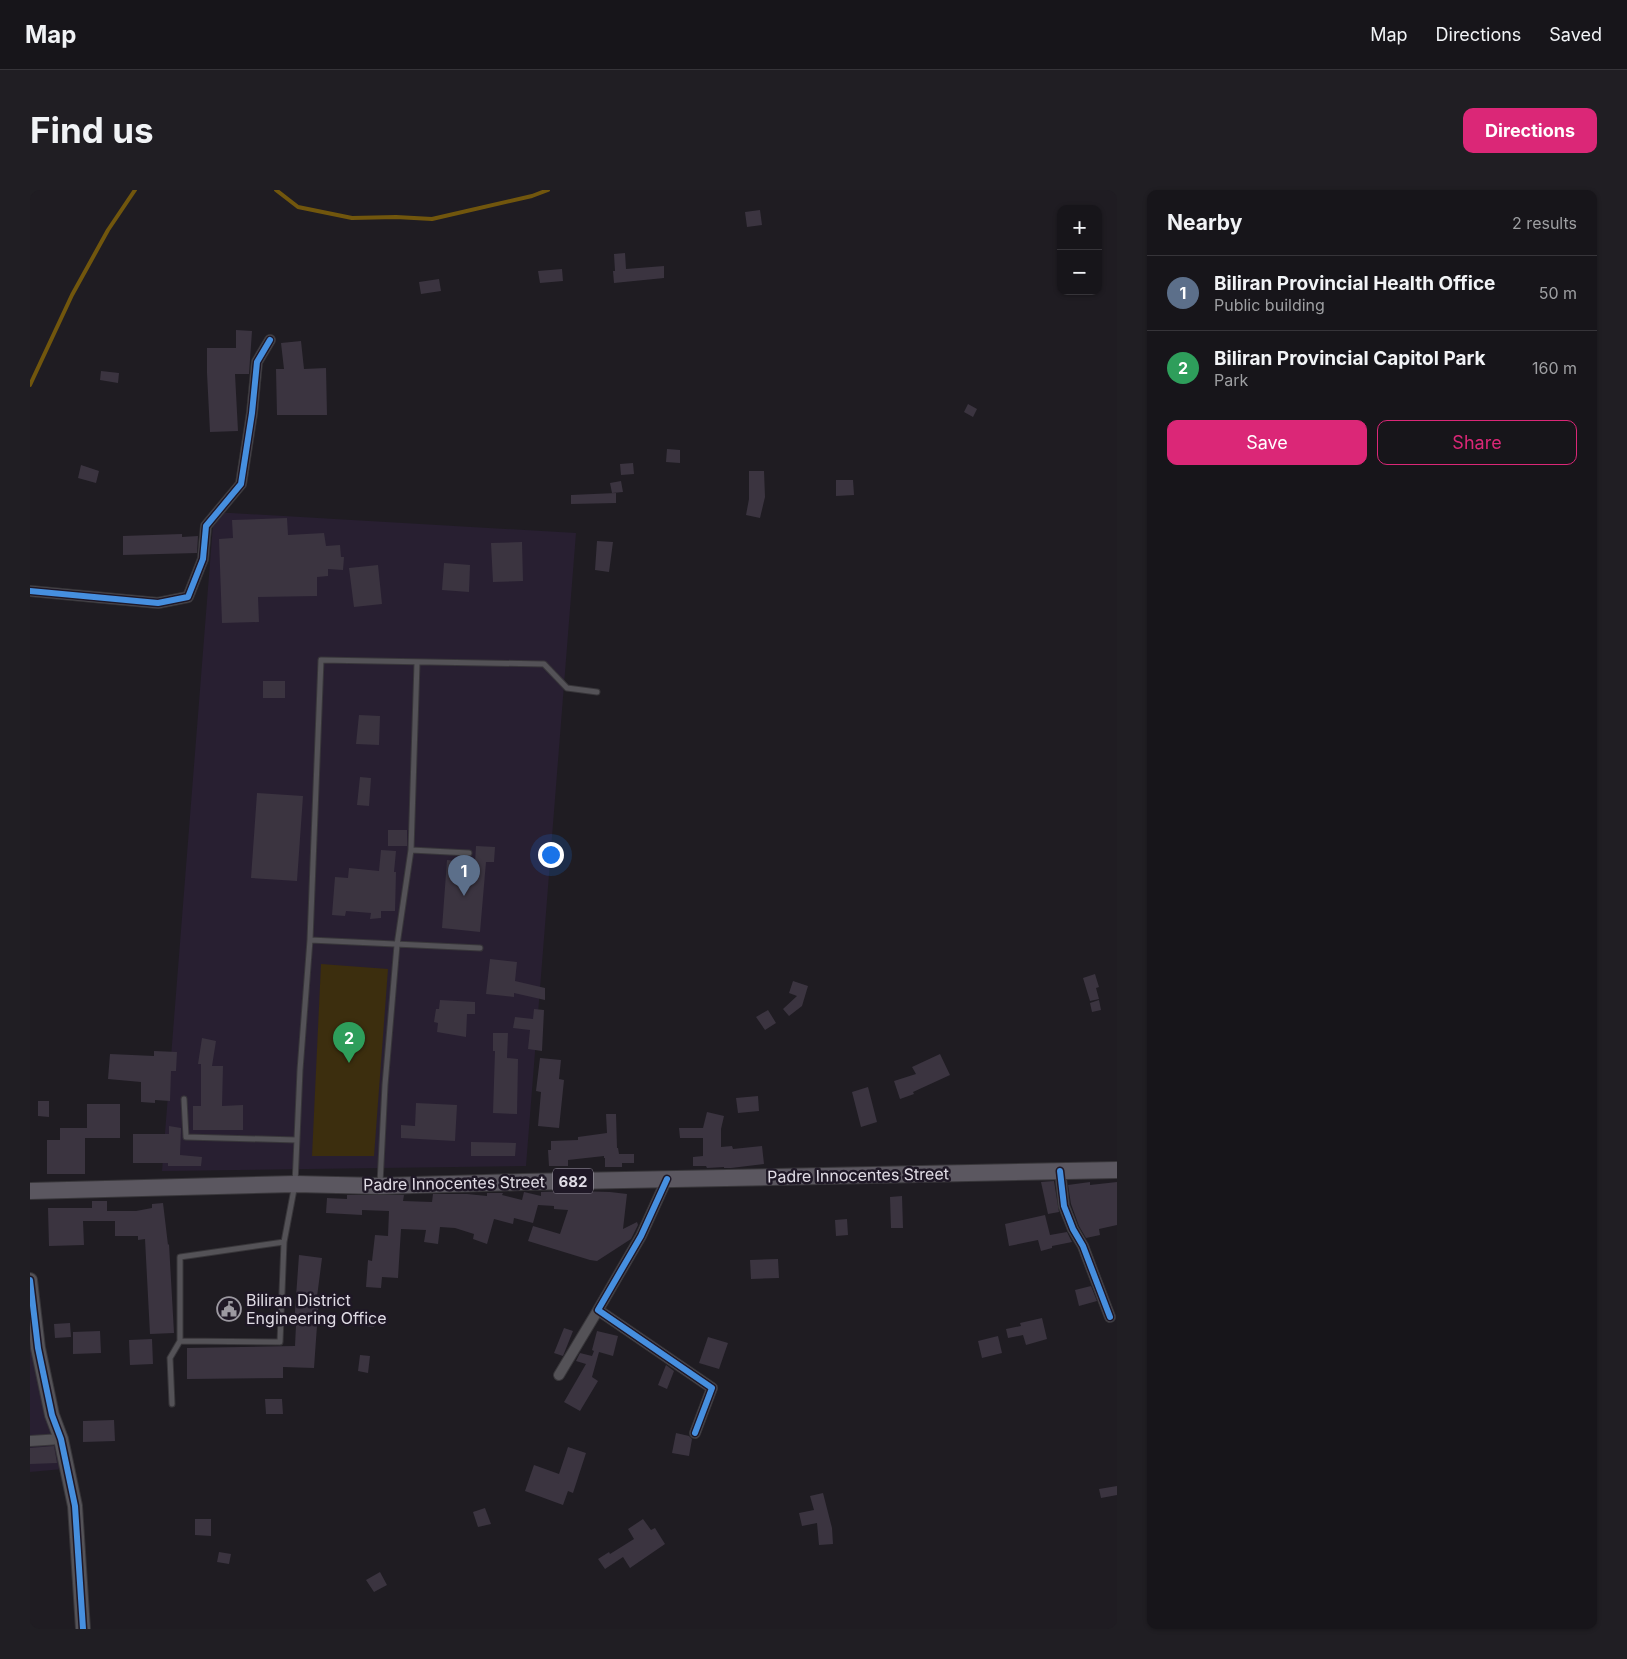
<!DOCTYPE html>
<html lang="en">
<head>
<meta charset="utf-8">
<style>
	body { margin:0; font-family:Inter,sans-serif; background:#201e23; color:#f1f3f6 }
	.controls { position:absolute; right:15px; top:15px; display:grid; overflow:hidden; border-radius:10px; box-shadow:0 1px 4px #0004 }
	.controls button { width:45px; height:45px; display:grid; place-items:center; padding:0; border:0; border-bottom:1px solid #363439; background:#17151a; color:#f1f3f6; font:25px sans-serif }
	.you { position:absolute; left:520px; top:664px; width:18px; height:18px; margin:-12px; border:4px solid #fff; border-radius:50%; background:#1a73e8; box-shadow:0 0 0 8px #1a73e833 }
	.badge { display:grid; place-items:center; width:32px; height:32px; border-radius:50%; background:#db2777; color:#fff; font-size:16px; font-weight:700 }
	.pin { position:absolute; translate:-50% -41px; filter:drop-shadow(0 1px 2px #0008) }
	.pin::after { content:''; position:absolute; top:26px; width:18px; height:15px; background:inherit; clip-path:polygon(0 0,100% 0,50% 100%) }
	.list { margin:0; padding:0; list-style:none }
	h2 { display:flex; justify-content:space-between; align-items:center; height:65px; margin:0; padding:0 20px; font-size:21px }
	h2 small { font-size:16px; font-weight:400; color:#9e9fa2 }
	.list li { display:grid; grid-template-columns:32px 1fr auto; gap:15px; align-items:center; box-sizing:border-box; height:75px; padding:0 20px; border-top:1px solid #363439 }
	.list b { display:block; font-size:19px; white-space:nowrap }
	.list p { margin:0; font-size:16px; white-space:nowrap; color:#9e9fa2 }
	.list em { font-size:16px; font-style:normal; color:#9e9fa2 }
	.actions { display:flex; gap:10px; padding:15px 20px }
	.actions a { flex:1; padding:11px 0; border:1px solid #db2777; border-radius:10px; text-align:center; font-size:18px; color:#db2777 }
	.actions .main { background:#db2777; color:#fff }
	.map { position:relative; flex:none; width:1087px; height:1439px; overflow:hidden; border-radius:10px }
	header { display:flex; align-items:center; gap:30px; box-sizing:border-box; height:70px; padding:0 25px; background:#17151a; border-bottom:1px solid #363439 }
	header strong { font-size:24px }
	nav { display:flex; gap:28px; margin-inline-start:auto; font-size:18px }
	.intro { display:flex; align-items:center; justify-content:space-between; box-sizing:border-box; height:120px; padding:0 30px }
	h1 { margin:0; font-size:35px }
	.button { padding:12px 22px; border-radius:10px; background:#db2777; color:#fff; font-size:18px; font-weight:700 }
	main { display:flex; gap:30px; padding:0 30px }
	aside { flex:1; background:#17151a; border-radius:10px; box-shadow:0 1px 4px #0004 }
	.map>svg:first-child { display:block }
	.built { fill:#281f31 }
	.green { fill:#3c2e0e }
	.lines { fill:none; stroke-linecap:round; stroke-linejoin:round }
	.stream { stroke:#71560d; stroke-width:4 }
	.building { fill:#3b3440 }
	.service-casing { stroke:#38363a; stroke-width:7 }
	.minor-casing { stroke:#38363a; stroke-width:12 }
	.tertiary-casing { stroke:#38363a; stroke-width:16 }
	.primary-casing { stroke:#38363a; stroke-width:18 }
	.service { stroke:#545257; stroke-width:5 }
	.minor { stroke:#545257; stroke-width:10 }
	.tertiary { stroke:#545257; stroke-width:14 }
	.primary { stroke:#5b5760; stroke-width:16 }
	.cycleway-casing { stroke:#1f1826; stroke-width:9 }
	.cycleway { stroke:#468fdf; stroke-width:6 }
	.labels { text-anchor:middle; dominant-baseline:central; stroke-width:5; stroke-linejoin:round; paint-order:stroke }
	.shield { fill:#1f1826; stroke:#a6a1ac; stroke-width:1 }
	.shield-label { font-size:15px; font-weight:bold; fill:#e0dce5 }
	.street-label { font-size:16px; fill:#e0dce5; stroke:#1f1826 }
	.poi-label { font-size:16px; fill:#e0dce5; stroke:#1f1826; text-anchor:start }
</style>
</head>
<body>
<header>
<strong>Map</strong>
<nav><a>Map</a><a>Directions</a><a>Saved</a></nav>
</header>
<div class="intro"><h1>Find us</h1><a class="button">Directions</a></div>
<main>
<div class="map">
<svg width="1087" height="1439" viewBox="0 0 1087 1439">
	<rect width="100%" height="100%" fill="#1f1c22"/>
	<!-- built -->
	<path class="built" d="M184,322L546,343L496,976L132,981Z
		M0,1094L33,1279L0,1282Z"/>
	<!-- green -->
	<path class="green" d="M291,774L358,779L344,966H282Z"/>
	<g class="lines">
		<!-- stream -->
		<path class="stream" d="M246,0L268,17L322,28L366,27L402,29L502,6L518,0
			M0,195L42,105L78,40L105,0"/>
	</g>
	<!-- building -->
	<path class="building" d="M730,20L732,35L717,37L715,22Z
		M595,63L596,79L634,76V88L584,93L583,81H585L584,64Z
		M532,79L533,91L510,93L508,81Z
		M409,89L411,101L391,104L389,92Z
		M206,140L222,141L219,184H205L208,241L180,242L177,183V158H206Z
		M271,151L274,179L296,178L297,225H247L246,179H254L251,153Z
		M71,181L89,183L88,193L70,190Z
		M938,214L947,219L943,227L934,222Z
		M637,259L650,260V273L636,272Z
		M603,273L604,284L591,285L590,274Z
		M51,275L69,281L66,293L48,288Z
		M719,281H734L735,307L730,328L716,325L719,309Z
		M806,290H823L824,305L806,306Z
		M591,291L593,302L582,303L580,293Z
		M586,303V313L541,314V305Z
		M257,328L258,345L294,343L296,356L310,355L311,367H314L313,380L298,379V386L287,387V406L228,407L229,432L192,433L189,349L203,348L202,330Z
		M152,344V347L168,346L167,363L93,365V346Z
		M567,351L583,352L579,382L565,380Z
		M492,352L493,391L463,392L461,353Z
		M414,373L440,375L439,402L412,400Z
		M348,375L352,414L324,417L319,378Z
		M233,491H255V508H233Z
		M329,525L350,526L349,555L326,554Z
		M330,587L341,588L339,616L327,615Z
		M227,603L273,606L267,691L221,688Z
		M358,640H377V656H358Z
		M446,656L465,657L464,672H456L450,742L412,738L417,670L445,673Z
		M351,660L366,661L364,682H366L365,721H351V728L340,729L341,723L316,721L315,726L302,725L305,687L318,688L319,678L349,681Z
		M460,769L487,772L485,791L515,798V810L484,803V807L456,804Z
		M1065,784L1069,797L1066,798L1069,809L1060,811L1053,788Z
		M763,791L778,796L772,816L759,826L753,819L767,806L759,803Z
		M410,810L445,812V824H437L436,847L407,842L408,833L404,832L406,819H409Z
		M1069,810L1071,820L1062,822L1060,813Z
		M504,819L514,820L512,861L498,859L500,840L483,838L485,827L503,829Z
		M738,820L746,833L735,840L726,827Z
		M463,843H478L477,868L488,869L487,924L463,923L465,861H463Z
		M172,848L186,851L182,876H193L192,916L213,915V940H163V916H171V874H168Z
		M124,861L147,862L146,881H141L140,911L125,910V913L111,912V892L78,889L80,864L124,866Z
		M910,864L920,885L883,902L884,904L870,909L864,891L886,884L882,877Z
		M510,868L531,870L529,889L534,890L529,938L508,936L511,902L506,901Z
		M838,897L847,932L831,937L822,902Z
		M728,906L729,921L708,923L706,908Z
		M8,911H19V927L8,926Z
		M386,913L427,915L425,951L371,948V935L385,936Z
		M57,914H90V948H55V984H17V950H30V938H57Z
		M677,922L694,926L691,939V957L702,956L703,959L732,956L734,974L701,978H694V977L677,978L676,976H663V967L673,966V948H650L649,938H673Z
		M576,924H586L587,958H588L589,964H604V973H592V977H575V968H574V966L538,970V976H519L518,960H521V951L548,950V947L577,943Z
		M139,936L151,938L150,965L172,967L171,976H138V973H103V944H139Z
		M441,952L486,953L485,966H441Z
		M1024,991L1029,1022L1018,1024L1011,992Z
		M1060,992V995L1087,992V1035L1069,1039L1070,1045L1056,1048L1049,1036L1041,1014L1038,995Z
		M543,1001L580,1002L597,1004L593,1039L607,1032L608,1035L601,1049L567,1071L560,1070L498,1051L503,1036L530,1044L538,1020L524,1019V1016L508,1015L503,1033L484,1028L483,1034L464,1029L457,1054L443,1049L444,1044L425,1038L410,1037L408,1054L394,1052L396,1040L371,1039L368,1088L352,1087L351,1098L336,1097L338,1070L342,1071L345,1045L358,1046L359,1021L332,1020V1025L296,1023L297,1008L317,1009V1005H374L373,1011L402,1012L403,1004H437L457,1006V1003H473L472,1005L492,1010L494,1002L511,1006V1002Z
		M872,1006L873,1038H861L860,1007Z
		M62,1011H77V1021H106L122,1018V1014L133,1013L138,1055L139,1054L144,1143L120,1144L115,1049L108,1050V1046H85V1031H53L54,1055L19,1056L18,1018H62Z
		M1015,1025L1020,1045L1037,1042L1042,1052L1022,1056V1058L1011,1061L1008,1050L979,1056L975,1034Z
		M817,1029L818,1045L806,1046L805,1030Z
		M269,1065L292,1068L287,1107H289L284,1178L253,1177V1188L157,1189V1158L265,1156L266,1135H264Z
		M748,1069L749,1088L721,1089L720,1070Z
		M1061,1096L1067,1111L1049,1116L1045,1100Z
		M335,1123L345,1124L344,1137L334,1136Z
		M1012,1128L1017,1149L996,1155L993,1145L978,1148L976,1139L991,1136L990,1133Z
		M40,1133L41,1147L25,1148L24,1134Z
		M534,1138L543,1141L533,1166L524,1163Z
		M70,1141L71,1163L43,1164V1142Z
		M567,1141L588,1146L583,1166L569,1162L562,1187L568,1191L550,1221L534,1212L556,1174L546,1171L550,1163L562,1166L564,1161L562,1160Z
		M968,1146L972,1163L952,1168L948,1151Z
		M678,1147L698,1153L689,1179L669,1173Z
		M122,1149L123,1174L100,1175L99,1150Z
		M330,1165L340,1166L338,1183L328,1181Z
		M636,1175L644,1181L637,1199L628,1195Z
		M235,1209H252L253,1224H236Z
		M84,1230L85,1251L53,1252V1231Z
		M646,1243L659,1246L662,1249L659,1266L642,1263Z
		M24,1256L27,1273L0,1274V1258Z
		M538,1257L556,1263L543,1303L538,1301L533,1315L495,1301L504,1275L529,1284Z
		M1087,1296V1305L1071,1308L1069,1299Z
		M793,1303L802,1338L803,1354L789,1355L787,1333L772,1336L769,1323L784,1320L780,1306Z
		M455,1318L461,1334L448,1337L443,1322Z
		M165,1329H181V1346L165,1345Z
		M613,1329L621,1340L625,1338L635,1354L600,1378L593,1367L575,1379L568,1369L579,1362L580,1364L604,1349L598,1339Z
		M189,1362L201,1364L199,1374L187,1372Z
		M350,1382L357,1395L344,1402L336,1390Z"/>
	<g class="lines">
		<!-- service casing -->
		<g class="service-casing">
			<path id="service" d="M381,660L439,663
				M280,750L450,758
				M154,909L156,947L267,950
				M350,993L355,895L367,755L381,660L387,473
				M150,1151L250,1152L254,1052L265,994L270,880L280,750L291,470L514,474L537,498L567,502
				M142,1214L140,1168L150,1151V1067L254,1052"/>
		</g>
		<!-- minor casing -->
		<g class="minor-casing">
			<path id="minor" d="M0,401L128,413L158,407L173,369L176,336L211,294L222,223L227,172L240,150
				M1030,981L1034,1016L1043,1039L1053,1056L1080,1127
				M637,989L611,1046L568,1120L682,1198L665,1243
				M529,1185L568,1120
				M0,1251L31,1249"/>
		</g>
		<!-- tertiary casing -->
		<g class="tertiary-casing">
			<path id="tertiary" d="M0,1090L8,1158L22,1225L31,1249L45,1316L53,1439"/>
		</g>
		<!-- primary casing -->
		<g class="primary-casing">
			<path id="primary" d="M0,1001L265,994L349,996L493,992L1087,980"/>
		</g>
		<!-- service -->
		<use href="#service" class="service"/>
		<!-- minor -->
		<use href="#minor" class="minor"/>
		<!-- tertiary -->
		<use href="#tertiary" class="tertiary"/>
		<!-- primary -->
		<use href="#primary" class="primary"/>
		<!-- cycleway casing -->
		<g class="cycleway-casing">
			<path id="cycleway" d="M0,401L128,413L158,407L173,369L176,336L211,294L222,223L227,172L240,150
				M1030,981L1034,1016L1043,1039L1053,1056L1080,1127
				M637,989L611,1046L568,1120L682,1198L665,1243
				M0,1090L8,1158L22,1225L31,1249L45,1316L53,1439"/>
		</g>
		<!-- cycleway -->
		<use href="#cycleway" class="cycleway"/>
	</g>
	<!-- icons -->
	<defs>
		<g id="civic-ring" transform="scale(1.25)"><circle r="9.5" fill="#1f1826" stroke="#9c99a1" stroke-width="1.5"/><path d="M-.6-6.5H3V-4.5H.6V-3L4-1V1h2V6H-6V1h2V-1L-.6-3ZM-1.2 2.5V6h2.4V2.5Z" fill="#9c99a1"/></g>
	</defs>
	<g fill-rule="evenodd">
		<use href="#civic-ring" x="199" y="1119"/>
	</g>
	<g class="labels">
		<!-- shield labels -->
		<rect class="shield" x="523" y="978.5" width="40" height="25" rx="4"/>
		<g class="shield-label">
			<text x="543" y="991">682</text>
		</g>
		<!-- street labels -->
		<g class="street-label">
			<text transform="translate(828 985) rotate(-1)">Padre Innocentes Street</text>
			<text transform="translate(424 993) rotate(-1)">Padre Innocentes Street</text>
		</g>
		<!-- poi labels -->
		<g class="poi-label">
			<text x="216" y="1110">Biliran District<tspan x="216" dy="18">Engineering Office</tspan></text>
		</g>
	</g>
</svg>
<div class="controls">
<button>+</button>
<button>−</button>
</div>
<div class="you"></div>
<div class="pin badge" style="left:434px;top:706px;background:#5c6f8a">1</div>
<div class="pin badge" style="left:319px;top:873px;background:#2e9e5b">2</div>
</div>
<aside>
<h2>Nearby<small>2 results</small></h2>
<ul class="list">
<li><span class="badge" style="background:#5c6f8a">1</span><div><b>Biliran Provincial Health Office</b><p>Public building</p></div><em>50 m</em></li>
<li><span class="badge" style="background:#2e9e5b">2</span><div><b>Biliran Provincial Capitol Park</b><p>Park</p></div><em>160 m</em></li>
</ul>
<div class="actions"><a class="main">Save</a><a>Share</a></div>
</aside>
</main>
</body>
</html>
